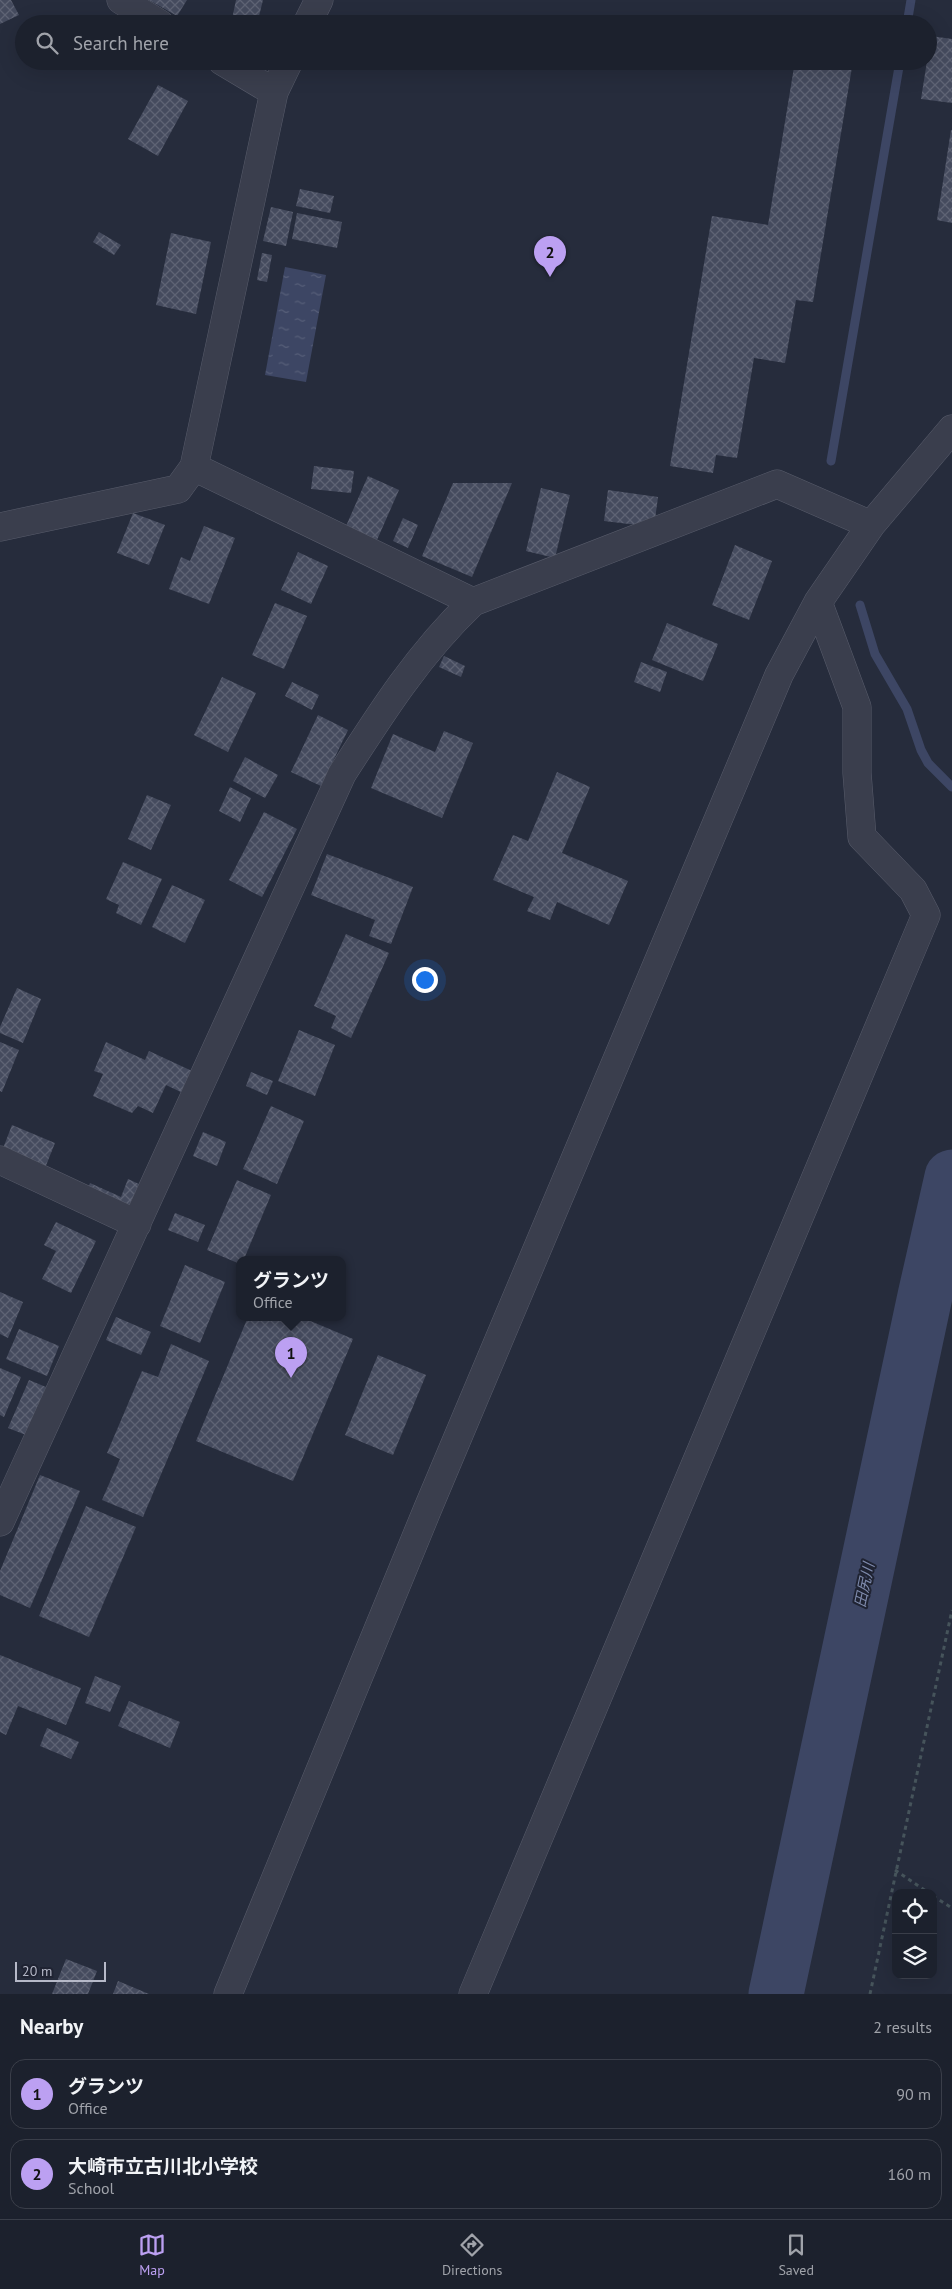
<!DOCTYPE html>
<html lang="en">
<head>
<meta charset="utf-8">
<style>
	body { margin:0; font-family:"PT Sans","Noto Sans JP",sans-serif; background:#252935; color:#f1f3f6 }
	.controls { position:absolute; right:15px; bottom:15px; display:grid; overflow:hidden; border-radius:10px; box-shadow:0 5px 20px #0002 }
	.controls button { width:45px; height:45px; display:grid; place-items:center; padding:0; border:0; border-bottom:1px solid #3a3e49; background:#1c212d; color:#f1f3f6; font:25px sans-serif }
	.scale { position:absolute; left:15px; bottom:12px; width:91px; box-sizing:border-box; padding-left:5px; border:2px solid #b6b9c8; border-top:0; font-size:14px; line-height:18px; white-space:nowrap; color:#b6b9c8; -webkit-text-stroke:4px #1f2332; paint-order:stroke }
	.you { position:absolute; left:424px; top:979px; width:18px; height:18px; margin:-12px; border:4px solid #fff; border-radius:50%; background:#1a73e8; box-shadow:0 0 0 8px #1a73e833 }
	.badge { display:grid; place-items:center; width:32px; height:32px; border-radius:50%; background:#bca0f2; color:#111; font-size:16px; font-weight:700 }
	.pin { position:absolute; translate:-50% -41px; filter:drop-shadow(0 1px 2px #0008) }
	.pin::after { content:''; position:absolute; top:26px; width:18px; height:15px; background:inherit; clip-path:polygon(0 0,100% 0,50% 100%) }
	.popup { position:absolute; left:236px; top:1256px; width:110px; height:65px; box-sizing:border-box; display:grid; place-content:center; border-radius:10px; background:#1c212d; filter:drop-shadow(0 1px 4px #0005); font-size:16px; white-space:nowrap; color:#a0a3aa }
	.popup b { font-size:19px; color:#f1f3f6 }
	.popup::after { content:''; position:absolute; left:50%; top:100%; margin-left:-10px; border:10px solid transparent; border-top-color:#1c212d }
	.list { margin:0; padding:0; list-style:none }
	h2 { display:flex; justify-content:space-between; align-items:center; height:65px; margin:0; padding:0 20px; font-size:21px }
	h2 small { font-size:16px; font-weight:400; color:#a0a3aa }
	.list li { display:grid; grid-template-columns:32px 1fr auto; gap:15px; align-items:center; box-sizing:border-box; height:70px; margin:0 10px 10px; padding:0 10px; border:1px solid #3a3e49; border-radius:15px }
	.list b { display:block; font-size:19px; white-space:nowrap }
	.list p { margin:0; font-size:16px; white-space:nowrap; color:#a0a3aa }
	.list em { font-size:16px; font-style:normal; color:#a0a3aa }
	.icon { flex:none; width:28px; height:28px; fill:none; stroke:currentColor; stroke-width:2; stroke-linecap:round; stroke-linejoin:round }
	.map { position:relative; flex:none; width:952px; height:1994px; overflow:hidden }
	.search { position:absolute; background:#1c212d; box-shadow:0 5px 20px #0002; left:15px; right:15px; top:15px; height:55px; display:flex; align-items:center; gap:12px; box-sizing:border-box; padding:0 18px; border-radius:28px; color:#a0a3aa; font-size:19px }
	.sheet { height:225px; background:#1c212d }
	nav { display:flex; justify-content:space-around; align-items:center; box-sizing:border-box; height:70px; border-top:1px solid #3a3e49; background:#1c212d; font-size:14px; color:#a0a3aa }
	nav a { display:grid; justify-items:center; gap:2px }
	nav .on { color:#bca0f2 }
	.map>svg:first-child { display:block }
	.water { fill:url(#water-ripples) }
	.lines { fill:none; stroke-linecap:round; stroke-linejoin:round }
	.stream { stroke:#3d4664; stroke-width:9 }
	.river { stroke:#3d4664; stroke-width:55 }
	.building { fill:url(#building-cross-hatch) }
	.minor-casing { stroke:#585c6b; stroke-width:29 }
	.path { stroke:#46545b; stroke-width:3; stroke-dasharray:4 4; stroke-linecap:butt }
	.minor { stroke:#3a3e4d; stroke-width:28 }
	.labels { text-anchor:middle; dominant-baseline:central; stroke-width:4; stroke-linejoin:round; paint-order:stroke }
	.water-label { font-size:15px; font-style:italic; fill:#7f8bad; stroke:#1f2332 }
</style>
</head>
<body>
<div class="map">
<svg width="952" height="1994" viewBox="0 0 952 1994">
	<defs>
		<pattern id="water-ripples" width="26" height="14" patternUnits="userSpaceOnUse" patternTransform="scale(1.25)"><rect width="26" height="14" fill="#3d4664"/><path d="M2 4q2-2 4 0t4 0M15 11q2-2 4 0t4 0" fill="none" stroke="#575f79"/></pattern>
		<pattern id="building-cross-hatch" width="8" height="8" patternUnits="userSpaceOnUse" patternTransform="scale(1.25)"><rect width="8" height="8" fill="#454b5e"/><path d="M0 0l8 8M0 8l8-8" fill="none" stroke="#5e6374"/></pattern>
	</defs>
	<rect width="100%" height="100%" fill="#262c3c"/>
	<!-- water -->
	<path class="water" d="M285,267L326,275L306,382L265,375Z"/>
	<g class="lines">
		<!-- stream -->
		<path class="stream" d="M907,24L911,0
			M831,461L900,61
			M860,605L875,654L907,709L921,750L928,763L952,787"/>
		<!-- river -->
		<path class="river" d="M776,1994L925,1296L952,1177"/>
	</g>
	<!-- building -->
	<path class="building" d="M0,0H11L19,15L0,24Z
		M149,0H187L177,16Z
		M236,0H263L257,24H231Z
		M931,36L952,39V103L921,99Z
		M795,61H853L813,302L796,300L785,363L754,358L737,458L716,455L713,473L670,466L712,216L768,225Z
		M158,85L188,101L158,156L128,139Z
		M951,130H952V223L937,220Z
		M300,189L334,196L330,213L296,206Z
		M271,207L293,212L286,246L263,241Z
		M297,213L342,222L337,248L292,239Z
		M99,232L121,245L114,255L93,242Z
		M171,233L211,242L196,314L156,305Z
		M262,253L272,255L267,282L257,280Z
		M314,466L354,471L351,493L311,489Z
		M368,476L399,490L377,540L346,526Z
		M453,483H512L472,577L422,556Z
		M541,488L570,495L555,558L526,551Z
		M608,490L658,497L654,527L604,521Z
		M133,513L165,525L149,565L117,553Z
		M403,518L418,525L408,548L393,541Z
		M204,526L235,538L209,604L169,589L181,557L190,561Z
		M735,545L772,561L749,620L712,605Z
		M298,552L328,566L311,604L281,590Z
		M275,603L307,616L284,669L252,655Z
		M667,623L718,644L703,681L652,660Z
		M444,656L465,666L461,677L439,667Z
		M641,662L667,672L660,692L634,682Z
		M222,677L256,693L228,752L194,735Z
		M292,682L319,695L312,710L285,696Z
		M318,715L348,730L321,786L291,772Z
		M444,731L473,743L442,818L371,788L393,734L435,752Z
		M245,757L278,775L265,798L233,781Z
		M557,772L590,787L562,853L628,881L609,925L557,902L550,920L527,911L534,897L493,880L513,835L528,841Z
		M230,787L251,798L240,822L219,811Z
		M147,795L171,805L151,850L128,839Z
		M264,812L297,829L262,897L229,880Z
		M327,854L413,887L391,944L369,936L375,920L311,895Z
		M123,862L162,879L141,925L116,913L119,905L106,899Z
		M172,885L205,900L185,943L152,927Z
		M346,934L389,953L351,1038L331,1028L336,1016L314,1006Z
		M17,988L41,999L23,1043L0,1033V1027Z
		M299,1030L335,1045L315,1096L278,1081Z
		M0,1042L19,1050L2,1092L0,1091Z
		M106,1042L145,1060L149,1051L192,1071L183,1093L166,1085L153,1113L138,1106L132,1113L93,1096L103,1074L94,1071Z
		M251,1072L273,1081L267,1095L246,1086Z
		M271,1106L304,1121L277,1184L243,1169Z
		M12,1125L55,1143L45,1168L2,1151Z
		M203,1132L226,1142L217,1166L193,1156Z
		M128,1179L139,1184L126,1213L85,1195L90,1183L121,1197Z
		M237,1180L271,1195L244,1259H240V1264L207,1250Z
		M175,1213L205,1225L198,1242L168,1230Z
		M56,1222L96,1241L71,1293L42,1279L56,1251L44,1245Z
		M185,1265L225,1282L200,1343L160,1326Z
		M0,1292L23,1302L8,1338L0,1334Z
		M116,1317L151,1332L141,1355L106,1340Z
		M248,1317H301L353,1339L293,1481L196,1441Z
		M19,1329L59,1346L47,1376L6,1359Z
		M171,1344L209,1361L143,1517L102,1500L120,1459L107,1453L142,1371L158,1377Z
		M378,1355L426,1375L393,1455L345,1435Z
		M0,1368L21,1377L4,1417L0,1415Z
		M29,1380L46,1387L26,1435L8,1428Z
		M40,1475L80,1491L30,1608L0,1595V1571Z
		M86,1506L136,1527L89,1637L39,1616Z
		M0,1655L81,1688L66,1725L18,1706L6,1735L0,1732Z
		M95,1676L121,1686L110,1712L85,1703Z
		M129,1701L180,1722L170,1748L118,1726Z
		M47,1728L79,1742L71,1759L40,1746Z
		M66,1959L97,1971L88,1994H52Z
		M118,1981L149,1994H113Z"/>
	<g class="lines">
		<!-- minor casing -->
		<g class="minor-casing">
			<path id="minor" d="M121,0L160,24
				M307,24L319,0
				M222,61L274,92L194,467L473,602
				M274,92L289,61
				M0,527L178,489L194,467
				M0,1160L137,1224
				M0,1522L342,774C381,713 420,652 473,602L777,484L871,525
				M228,1994L428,1508L779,675L818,602L871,525L952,429
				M473,1994L926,915L913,890L862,837L857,773V707L818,602"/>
		</g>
		<!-- path -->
		<path class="path" d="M895,1870L929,1893
			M933,1896L952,1908
			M870,1994L952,1610"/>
		<!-- minor -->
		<use href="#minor" class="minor"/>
	</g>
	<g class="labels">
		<!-- water labels -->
		<g class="water-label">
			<text transform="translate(864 1585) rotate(-78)">田尻川</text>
		</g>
	</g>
</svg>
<div class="controls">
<button><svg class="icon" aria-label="locate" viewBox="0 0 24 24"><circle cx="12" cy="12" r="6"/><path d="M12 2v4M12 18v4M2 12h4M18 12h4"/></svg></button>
<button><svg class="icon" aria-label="layers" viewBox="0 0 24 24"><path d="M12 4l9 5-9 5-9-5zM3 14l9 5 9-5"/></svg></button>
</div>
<div class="scale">20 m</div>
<div class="you"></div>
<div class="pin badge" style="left:291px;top:1378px">1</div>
<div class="popup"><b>グランツ</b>Office</div>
<div class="pin badge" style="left:550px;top:277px">2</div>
<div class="search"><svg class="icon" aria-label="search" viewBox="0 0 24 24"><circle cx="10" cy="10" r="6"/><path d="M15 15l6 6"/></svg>Search here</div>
</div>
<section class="sheet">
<h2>Nearby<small>2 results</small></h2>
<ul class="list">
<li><span class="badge">1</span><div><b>グランツ</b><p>Office</p></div><em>90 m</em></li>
<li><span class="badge">2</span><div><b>大崎市立古川北小学校</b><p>School</p></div><em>160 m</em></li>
</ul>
</section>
<nav>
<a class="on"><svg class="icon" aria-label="map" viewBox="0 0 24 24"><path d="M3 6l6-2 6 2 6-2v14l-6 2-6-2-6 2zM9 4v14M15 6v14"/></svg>Map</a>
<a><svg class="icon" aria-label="directions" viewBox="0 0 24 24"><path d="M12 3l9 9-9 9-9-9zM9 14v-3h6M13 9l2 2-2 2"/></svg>Directions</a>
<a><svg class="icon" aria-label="saved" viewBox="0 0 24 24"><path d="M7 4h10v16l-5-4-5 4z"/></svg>Saved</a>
</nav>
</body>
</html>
